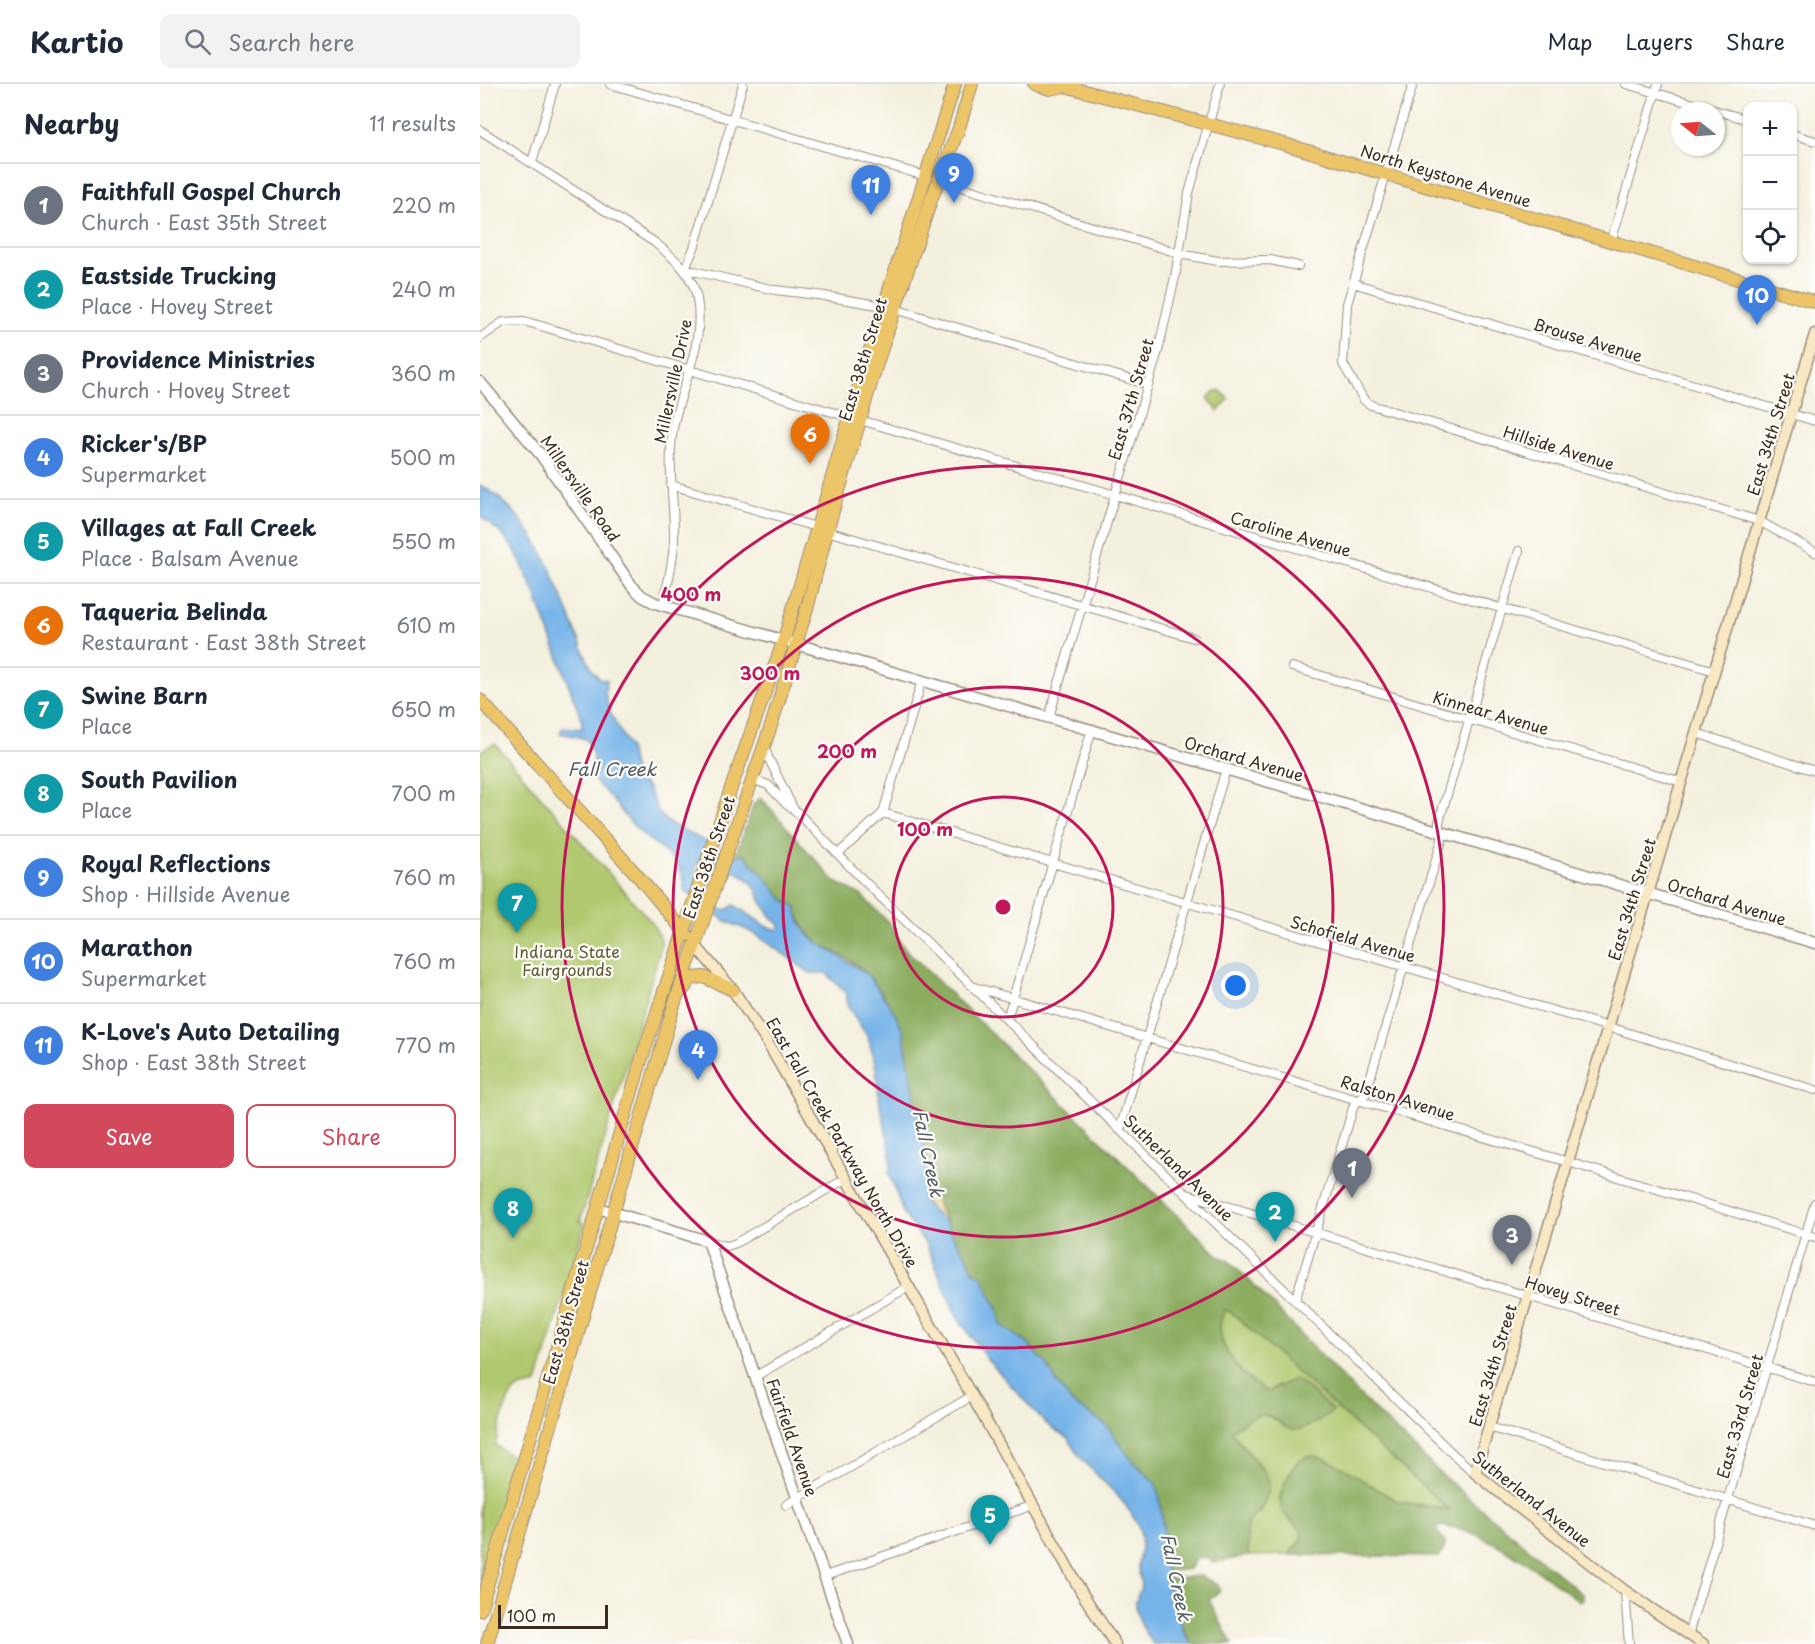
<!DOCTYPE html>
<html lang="en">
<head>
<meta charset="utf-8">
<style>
	body { margin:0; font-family:"Playpen Sans",sans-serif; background:#f2f2f3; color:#1f2937 }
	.controls { position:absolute; right:18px; top:18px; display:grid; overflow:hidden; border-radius:12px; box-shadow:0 2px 4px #0004 }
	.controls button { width:54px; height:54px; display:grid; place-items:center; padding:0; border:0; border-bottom:2px solid #e0e1e3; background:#fff; color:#1f2937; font:30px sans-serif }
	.compass { position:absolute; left:1191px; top:18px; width:54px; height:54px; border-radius:50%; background:#fff; box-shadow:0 2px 4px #0004; rotate:287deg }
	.scale { position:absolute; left:18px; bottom:15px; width:110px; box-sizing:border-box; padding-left:6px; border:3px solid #3b2a1e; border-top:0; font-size:16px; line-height:21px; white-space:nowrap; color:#3b2a1e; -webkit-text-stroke:4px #fdfcf7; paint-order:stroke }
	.you { position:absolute; left:756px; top:902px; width:21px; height:21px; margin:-15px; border:4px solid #fff; border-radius:50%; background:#1a73e8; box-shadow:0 0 0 9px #1a73e833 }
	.badge { display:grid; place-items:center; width:39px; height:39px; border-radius:50%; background:#d1495b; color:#fff; font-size:20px; font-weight:700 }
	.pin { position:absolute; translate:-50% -50px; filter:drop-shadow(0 2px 3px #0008) }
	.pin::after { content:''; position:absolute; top:32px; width:21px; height:18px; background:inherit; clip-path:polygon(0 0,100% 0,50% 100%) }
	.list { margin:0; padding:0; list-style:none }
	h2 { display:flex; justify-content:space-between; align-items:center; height:78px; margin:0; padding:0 24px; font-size:26px }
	h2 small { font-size:20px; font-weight:400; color:#747a83 }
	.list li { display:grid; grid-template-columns:39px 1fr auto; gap:18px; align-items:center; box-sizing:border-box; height:84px; padding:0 24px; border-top:2px solid #e0e1e3 }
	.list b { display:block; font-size:22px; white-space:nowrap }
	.list p { margin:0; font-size:20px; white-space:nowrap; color:#747a83 }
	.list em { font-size:20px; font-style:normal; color:#747a83 }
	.actions { display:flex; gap:12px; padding:18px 24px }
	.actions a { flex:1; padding:14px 0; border:2px solid #d1495b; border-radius:12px; text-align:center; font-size:21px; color:#d1495b }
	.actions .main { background:#d1495b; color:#fff }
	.icon { flex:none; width:33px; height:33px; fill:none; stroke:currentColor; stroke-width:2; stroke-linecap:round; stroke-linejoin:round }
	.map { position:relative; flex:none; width:1335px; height:1560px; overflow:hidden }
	header { display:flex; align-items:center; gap:36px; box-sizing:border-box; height:84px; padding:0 30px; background:#fff; border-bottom:2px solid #e0e1e3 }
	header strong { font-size:28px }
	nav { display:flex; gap:33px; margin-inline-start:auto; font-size:21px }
	.search { width:420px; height:54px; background:#f2f2f3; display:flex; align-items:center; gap:15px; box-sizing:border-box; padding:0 21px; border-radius:12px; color:#747a83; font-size:22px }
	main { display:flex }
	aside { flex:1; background:#fff }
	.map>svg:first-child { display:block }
	.green { fill:#b0c96e; stroke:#767a46; stroke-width:1.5 }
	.forest { fill:#8cad61; stroke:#646c40; stroke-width:1.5 }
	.sand { fill:#eeda9e; stroke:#94825e; stroke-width:1.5 }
	.water { fill:#76b4e9; stroke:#586f84; stroke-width:1.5; fill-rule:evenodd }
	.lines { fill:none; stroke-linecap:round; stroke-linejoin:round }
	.minor-casing { stroke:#988d7e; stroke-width:10 }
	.tertiary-casing { stroke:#988d7e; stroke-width:13 }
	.secondary-casing { stroke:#988d7e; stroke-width:13 }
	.primary-casing { stroke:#988d7e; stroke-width:14 }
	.minor { stroke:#fff; stroke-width:8 }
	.tertiary { stroke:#fff; stroke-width:10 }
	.secondary { stroke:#f8e8c3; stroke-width:10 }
	.primary { stroke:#edc569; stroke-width:12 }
	.ring { fill:none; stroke:#c2185b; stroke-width:3 }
	.labels { text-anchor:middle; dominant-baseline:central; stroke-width:4.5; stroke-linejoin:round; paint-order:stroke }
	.street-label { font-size:16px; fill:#3b2a1e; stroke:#fdfcf7 }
	.park-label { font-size:16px; fill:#5e5a36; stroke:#fdfcf7 }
	.water-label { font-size:18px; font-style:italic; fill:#505a65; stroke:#fdfcf7 }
	.centre { fill:#c2185b; stroke:#fdfcf7; stroke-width:3 }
	.ring-label { font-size:18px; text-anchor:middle; font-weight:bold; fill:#c2185b; stroke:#fdfcf7; stroke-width:4.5; stroke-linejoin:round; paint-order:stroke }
</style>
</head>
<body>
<header>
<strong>Kartio</strong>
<div class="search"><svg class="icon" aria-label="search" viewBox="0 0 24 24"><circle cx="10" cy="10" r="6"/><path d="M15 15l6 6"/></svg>Search here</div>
<nav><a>Map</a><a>Layers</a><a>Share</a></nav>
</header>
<main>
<aside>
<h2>Nearby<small>11 results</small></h2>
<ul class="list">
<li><span class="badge" style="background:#6b7280">1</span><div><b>Faithfull Gospel Church</b><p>Church · East 35th Street</p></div><em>220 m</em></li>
<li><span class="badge" style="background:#0f9aa8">2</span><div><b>Eastside Trucking</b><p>Place · Hovey Street</p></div><em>240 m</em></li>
<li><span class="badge" style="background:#6b7280">3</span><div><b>Providence Ministries</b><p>Church · Hovey Street</p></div><em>360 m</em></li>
<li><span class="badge" style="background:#3f7fe0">4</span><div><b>Ricker's/BP</b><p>Supermarket</p></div><em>500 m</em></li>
<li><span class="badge" style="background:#0f9aa8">5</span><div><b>Villages at Fall Creek</b><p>Place · Balsam Avenue</p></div><em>550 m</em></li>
<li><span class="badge" style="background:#e8710a">6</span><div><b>Taqueria Belinda</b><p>Restaurant · East 38th Street</p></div><em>610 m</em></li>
<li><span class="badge" style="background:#0f9aa8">7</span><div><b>Swine Barn</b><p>Place</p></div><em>650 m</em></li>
<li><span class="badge" style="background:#0f9aa8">8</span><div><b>South Pavilion</b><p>Place</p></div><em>700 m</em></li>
<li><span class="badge" style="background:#3f7fe0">9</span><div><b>Royal Reflections</b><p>Shop · Hillside Avenue</p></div><em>760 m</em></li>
<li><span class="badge" style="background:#3f7fe0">10</span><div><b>Marathon</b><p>Supermarket</p></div><em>760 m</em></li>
<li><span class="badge" style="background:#3f7fe0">11</span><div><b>K-Love's Auto Detailing</b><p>Shop · East 38th Street</p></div><em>770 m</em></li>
</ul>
<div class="actions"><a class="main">Save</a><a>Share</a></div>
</aside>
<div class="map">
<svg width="1335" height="1560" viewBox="0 0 1335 1560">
	<rect width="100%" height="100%" fill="#fdfcf7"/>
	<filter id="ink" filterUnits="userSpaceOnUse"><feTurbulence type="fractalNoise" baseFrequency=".0167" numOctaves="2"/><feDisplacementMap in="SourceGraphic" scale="12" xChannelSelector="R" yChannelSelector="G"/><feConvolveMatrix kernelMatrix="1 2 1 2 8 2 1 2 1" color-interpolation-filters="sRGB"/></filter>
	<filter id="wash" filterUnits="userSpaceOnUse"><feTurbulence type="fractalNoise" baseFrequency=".008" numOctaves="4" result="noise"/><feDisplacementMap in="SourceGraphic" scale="24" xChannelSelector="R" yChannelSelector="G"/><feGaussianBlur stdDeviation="1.35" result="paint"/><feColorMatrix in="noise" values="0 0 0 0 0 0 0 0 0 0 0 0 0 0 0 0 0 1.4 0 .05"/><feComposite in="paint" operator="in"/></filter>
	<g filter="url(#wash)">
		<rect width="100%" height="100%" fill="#f4f0de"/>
		<!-- green -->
		<path class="green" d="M735,307H741L749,315L738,327L728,314Z
			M15,660L173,840L181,856V863L100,1138L105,1139L57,1300C52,1302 43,1302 38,1305C25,1311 19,1347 15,1361L36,1375L0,1497V667Z
			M744,1226L751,1228L971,1428L962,1424L917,1417L844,1374L818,1377L807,1394L799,1415L822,1448L821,1455L809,1471L768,1472L767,1438L781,1426L785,1388L751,1347C775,1330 779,1323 805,1343L798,1301L789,1308C763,1297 728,1255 744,1226Z"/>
		<!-- forest -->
		<path class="forest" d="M281,714L354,797L381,811L410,840L423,863L740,1173L748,1176L773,1200L878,1310L962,1391L1103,1511V1515L1100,1517C1064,1492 1004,1442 960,1442L957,1445V1448C969,1459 967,1460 959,1473L809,1471L821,1456L822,1448C816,1441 803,1432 801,1424C797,1409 813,1373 830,1372C853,1371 893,1406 916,1416C928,1422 956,1424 970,1427L751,1228L745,1226C727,1255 763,1298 789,1308L813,1295L820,1298L853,1327C843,1333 826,1347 814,1346C808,1345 802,1341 798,1337C780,1323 767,1336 751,1347L789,1396C790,1415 781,1426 767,1439L768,1472L733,1479C728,1472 724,1473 716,1475L709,1485L687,1488L684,1477L685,1459L680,1417L667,1391L651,1375L626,1341L592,1319L577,1299L567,1281L546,1258L521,1241L518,1226L494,1188L485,1169L472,1151L448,1097L423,947C414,927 403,908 388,891C361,862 327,869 316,823C297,814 297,806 284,792C277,784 270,779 264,770L255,772L274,719Z
			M721,1492L738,1501L740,1506L729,1516L752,1560H713C698,1542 694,1517 689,1495Z"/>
		<!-- sand -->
		<path class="sand" d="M448,1097L465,1138L449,1124L443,1112Z"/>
		<!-- water -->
		<path class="water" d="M0,401C66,437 82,523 112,586L120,595L127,596L125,609L129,626L149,664L155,692L168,704L178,728L187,738L256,773L264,770C270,779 277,784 284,792C297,806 297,814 316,823L320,839L331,854L387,890L413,926L423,947L445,1070L448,1097L443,1113L449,1124L465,1138L472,1151L485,1169L494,1188L502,1192L518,1226L521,1241L546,1258L567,1281L577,1299L592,1319L626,1341L651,1375L676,1400L680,1417L685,1459L684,1477L700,1538L705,1551L713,1560H673C665,1547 655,1534 656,1518C656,1512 661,1508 661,1501C661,1493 657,1486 658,1479C660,1468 663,1457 660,1447C646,1408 605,1389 587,1353L578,1348L563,1337L508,1276L477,1233L446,1160L424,1131L409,1089L411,1082L410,1063L400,1021L396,983L388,953L370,926L365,908L346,889H330L274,849L244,836L204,806C204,796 202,787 196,779C185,765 169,758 157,745C141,729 130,710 113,696V671L107,656C98,651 89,652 80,649L83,643L102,645V637L54,507L35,466L21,449L0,432ZM220,779C239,781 266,787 276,805C284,822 286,828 300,841L298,846L286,842L254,821L247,826H241C232,813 213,798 216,781Z"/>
	</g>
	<g filter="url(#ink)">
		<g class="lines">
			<!-- minor casing -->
			<g class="minor-casing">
				<path id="minor" d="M130,0L445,92
					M263,0L214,164L205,185L295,206L338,211L404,222
					M933,0L867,220L863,280L884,316L891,321L1279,437L1335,468
					M1146,0L1268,36
					M0,46L174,158C194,174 213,189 217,215C225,258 203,298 194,339C186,379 195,418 194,458C193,479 188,500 183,521
					M1312,50L1335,57
					M52,78L75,0
					M459,96L705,171L738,177L790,176L818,182
					M1131,158L1178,0
					M873,199L1335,337
					M415,225L662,299H669
					M0,254L23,238L44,237L369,333
					M380,336L1235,587
					M191,401L336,443
					M347,447L714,554
					M812,583L1202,698
					M569,633L678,267L695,193L709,109L740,0
					M1216,649L1335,687
					M284,661L288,673L313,724
					M272,695L288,701L306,720L317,728L377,790L974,1371L995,1389
					M403,729L1129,943L1335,1006
					M959,747V738L1039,467
					M358,770L403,729L442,596
					M494,903L1088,1078L1335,1153
					M527,935L612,645
					M640,1045L746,685
					M707,1110L1335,1298
					M228,1157L247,1162L256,1159L365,1095
					M815,1217L874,1021L885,1011L962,756V748
					M276,1292L428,1203
					M1009,1343L1335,1442
					M306,1421L492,1312
					M345,1492L554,1421
					M1145,1507L1149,1560
					M1208,1551L1335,1119"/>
			</g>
			<!-- tertiary casing -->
			<g class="tertiary-casing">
				<path id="tertiary" d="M0,298L60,370L152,502L162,512L175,519L951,745L1335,859
					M118,1124L228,1157L368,1560"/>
			</g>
			<!-- secondary casing -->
			<g class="secondary-casing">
				<path id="secondary" d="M215,861L253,906L287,958L492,1312L602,1509L635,1560
					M1223,1560L1145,1507L995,1389L1335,250"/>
			</g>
			<!-- primary casing -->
			<g class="primary-casing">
				<path id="primary" d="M554,0L570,5L585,2L804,60L1335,218
					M0,616L157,791L207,851
					M202,907L212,894L224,893L253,906
					M0,1526L160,980L250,707L304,555L386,278L475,0
					M7,1560L194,921L292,639L328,521L347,447L397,279L451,116L479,44L492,0"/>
			</g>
			<!-- minor -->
			<use href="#minor" class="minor"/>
			<!-- tertiary -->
			<use href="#tertiary" class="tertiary"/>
			<!-- secondary -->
			<use href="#secondary" class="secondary"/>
			<!-- primary -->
			<use href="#primary" class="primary"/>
		</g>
	</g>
	<!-- distance rings -->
	<g class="ring">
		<circle cx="523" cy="823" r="110"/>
		<circle cx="523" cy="823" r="220"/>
		<circle cx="523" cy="823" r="330"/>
		<circle cx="523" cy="823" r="441"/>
	</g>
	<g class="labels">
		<!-- street labels -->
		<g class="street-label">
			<text transform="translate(966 91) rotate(17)">North Keystone Avenue</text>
			<text transform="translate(1108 255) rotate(17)">Brouse Avenue</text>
			<text transform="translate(382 275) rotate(-73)">East 38th Street</text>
			<text transform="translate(192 297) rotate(-78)">Millersville Drive</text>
			<text transform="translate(650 315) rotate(-74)">East 37th Street</text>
			<text transform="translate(1290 350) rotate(-73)">East 34th Street</text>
			<text transform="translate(1079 363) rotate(17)">Hillside Avenue</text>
			<text transform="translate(101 404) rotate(55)">Millersville Road</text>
			<text transform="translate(811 449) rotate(16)">Caroline Avenue</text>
			<text transform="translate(1011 628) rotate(16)">Kinnear Avenue</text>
			<text transform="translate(764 674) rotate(16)">Orchard Avenue</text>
			<text transform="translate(228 773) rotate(-71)">East 38th Street</text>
			<text transform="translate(1151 815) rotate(-73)">East 34th Street</text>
			<text transform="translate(1247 817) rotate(17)">Orchard Avenue</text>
			<text transform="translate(873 854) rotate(16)">Schofield Avenue</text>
			<text transform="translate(918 1013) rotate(17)">Ralston Avenue</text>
			<text transform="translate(363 1058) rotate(60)">East Fall Creek Parkway North Drive</text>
			<text transform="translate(699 1083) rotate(44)">Sutherland Avenue</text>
			<text transform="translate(1093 1211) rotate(17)">Hovey Street</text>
			<text transform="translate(85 1238) rotate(-74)">East 38th Street</text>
			<text transform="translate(1012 1281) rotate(-73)">East 34th Street</text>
			<text transform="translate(1259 1332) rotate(-74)">East 33rd Street</text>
			<text transform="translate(313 1353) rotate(71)">Fairfield Avenue</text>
			<text transform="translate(1052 1414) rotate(38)">Sutherland Avenue</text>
		</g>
		<!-- park labels -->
		<g class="park-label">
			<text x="87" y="867">Indiana State<tspan x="87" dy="18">Fairgrounds</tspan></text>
		</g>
		<!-- water labels -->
		<g class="water-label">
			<text x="132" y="684">Fall Creek</text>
			<text transform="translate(449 1069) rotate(78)">Fall Creek</text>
			<text transform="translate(697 1493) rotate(78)">Fall Creek</text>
		</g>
	</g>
	<circle cx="523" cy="823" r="9" class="centre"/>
	<g class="ring-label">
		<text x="211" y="517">400 m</text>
		<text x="290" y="596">300 m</text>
		<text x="367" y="674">200 m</text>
		<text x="445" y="752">100 m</text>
	</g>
</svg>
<div class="controls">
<button>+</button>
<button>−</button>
<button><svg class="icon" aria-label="locate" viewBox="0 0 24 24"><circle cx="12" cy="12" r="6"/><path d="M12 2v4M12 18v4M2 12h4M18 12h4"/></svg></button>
</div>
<svg class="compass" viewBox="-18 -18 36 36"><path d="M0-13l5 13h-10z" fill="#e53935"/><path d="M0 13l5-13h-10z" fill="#747a83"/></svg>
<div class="scale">100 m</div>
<div class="you"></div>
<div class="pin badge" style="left:872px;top:1114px;background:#6b7280">1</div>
<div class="pin badge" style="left:795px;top:1158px;background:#0f9aa8">2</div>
<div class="pin badge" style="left:1032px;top:1181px;background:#6b7280">3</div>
<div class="pin badge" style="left:218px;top:996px;background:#3f7fe0">4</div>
<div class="pin badge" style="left:510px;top:1461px;background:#0f9aa8">5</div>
<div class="pin badge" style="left:330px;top:380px;background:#e8710a">6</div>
<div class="pin badge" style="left:37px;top:849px;background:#0f9aa8">7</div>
<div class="pin badge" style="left:33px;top:1154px;background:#0f9aa8">8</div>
<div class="pin badge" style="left:474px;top:119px;background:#3f7fe0">9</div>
<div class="pin badge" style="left:1277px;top:241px;background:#3f7fe0">10</div>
<div class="pin badge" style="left:391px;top:131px;background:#3f7fe0">11</div>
</div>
</main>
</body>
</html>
